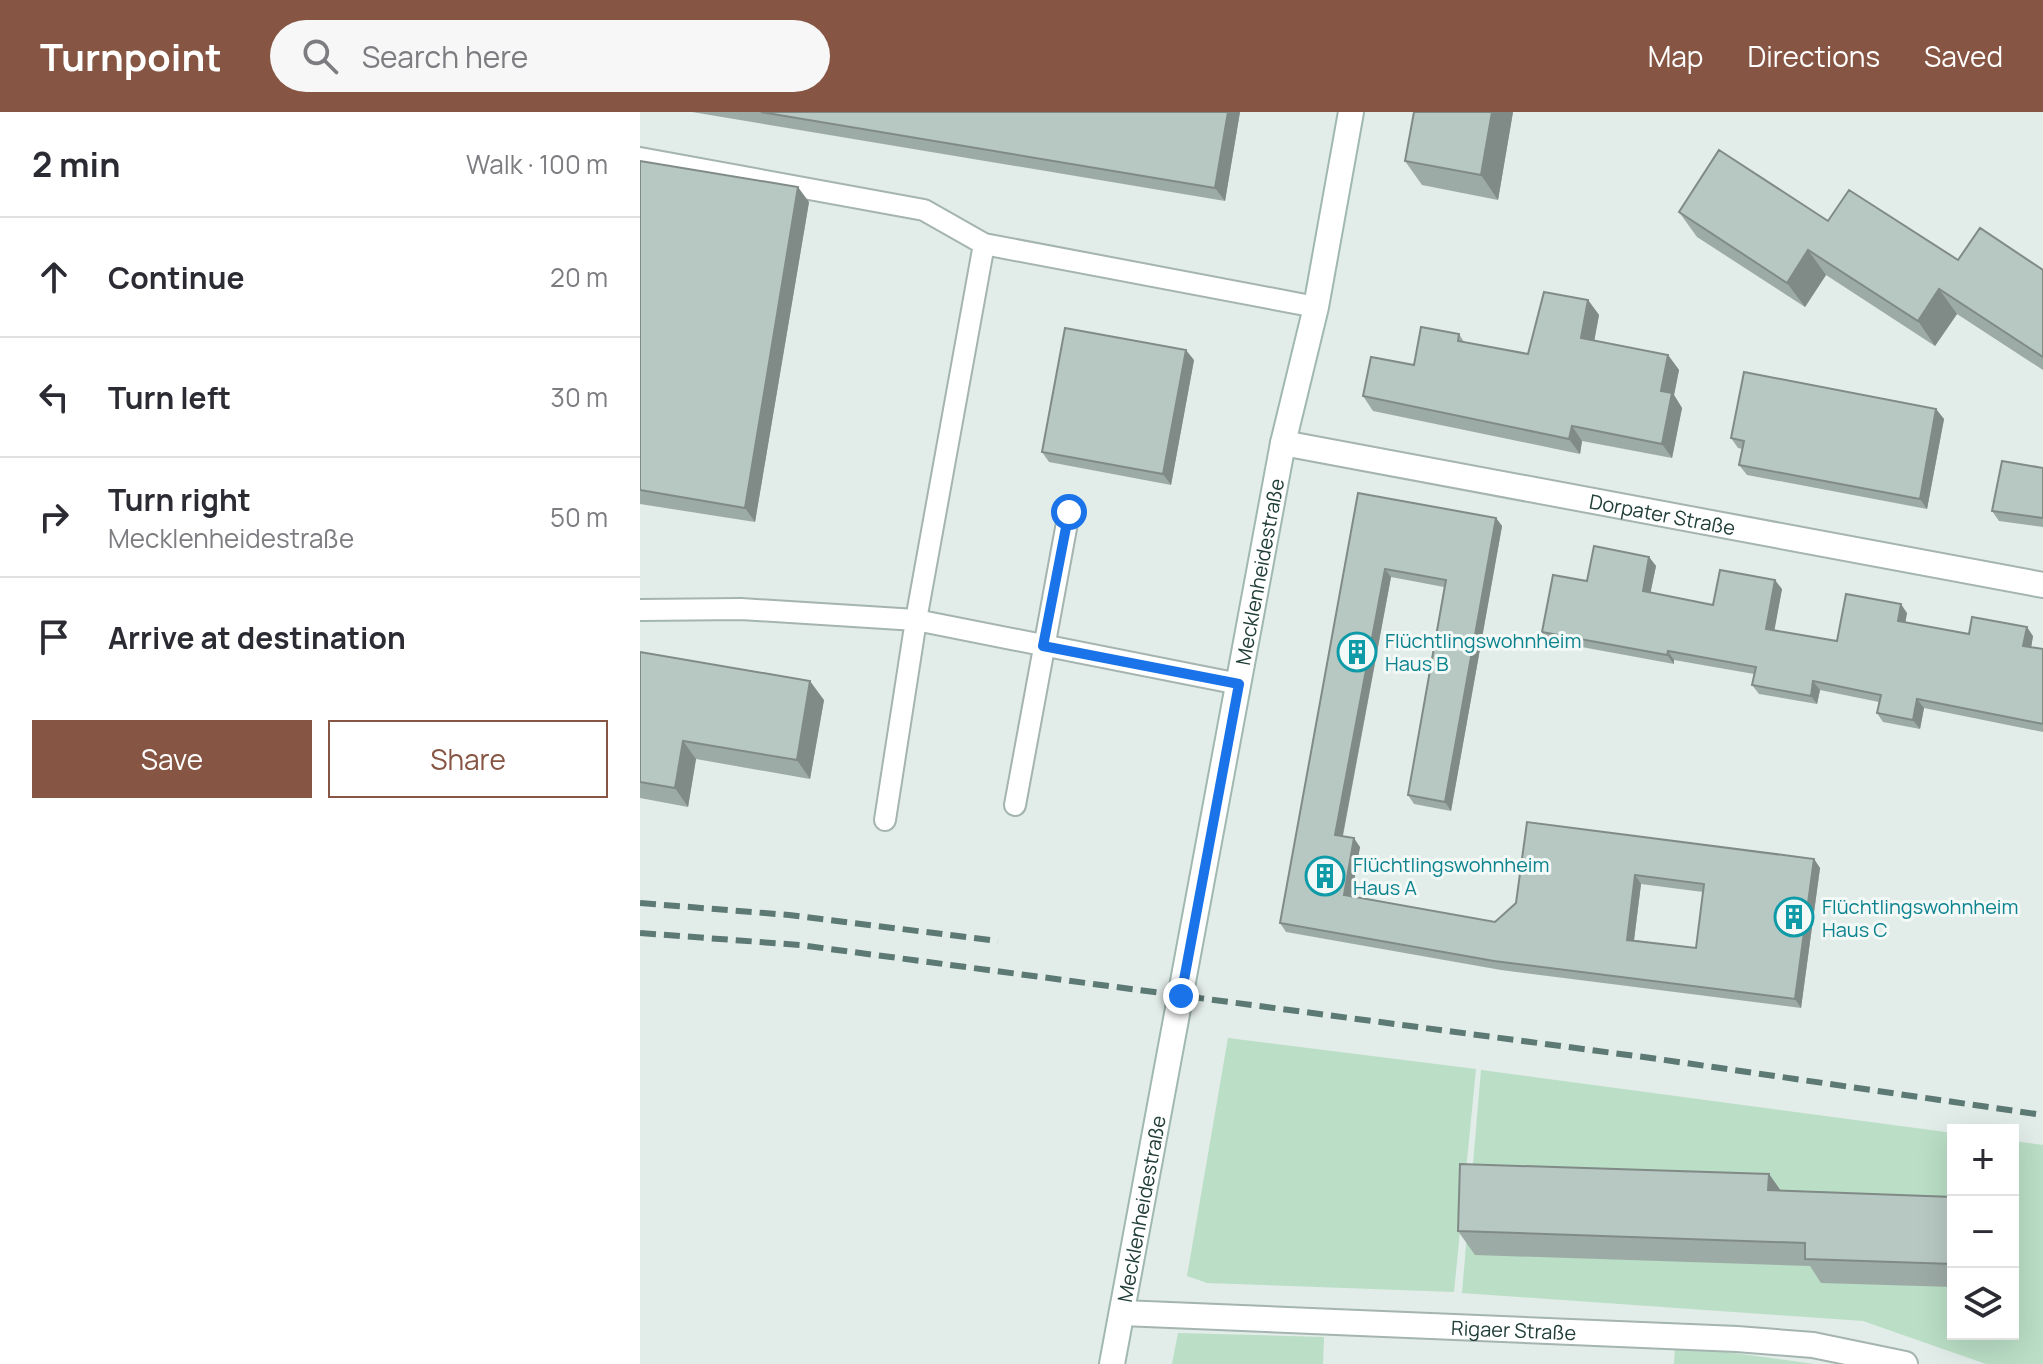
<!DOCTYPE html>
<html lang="en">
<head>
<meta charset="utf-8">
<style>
	body { margin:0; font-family:Manrope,sans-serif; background:#f7f7f7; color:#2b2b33 }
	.controls { position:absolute; right:24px; bottom:24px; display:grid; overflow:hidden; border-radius:0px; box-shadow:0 8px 32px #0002 }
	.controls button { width:72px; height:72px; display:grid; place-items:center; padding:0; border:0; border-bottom:2px solid #e1e1e2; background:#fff; color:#2b2b33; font:40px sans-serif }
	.stop { position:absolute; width:24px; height:24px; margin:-18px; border:6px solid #1a73e8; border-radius:50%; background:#fff }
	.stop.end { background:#1a73e8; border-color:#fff; box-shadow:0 2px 8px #0008 }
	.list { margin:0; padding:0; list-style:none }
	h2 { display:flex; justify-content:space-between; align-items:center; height:104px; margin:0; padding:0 32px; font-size:34px }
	h2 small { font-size:26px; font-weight:400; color:#7c7c81 }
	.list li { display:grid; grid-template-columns:52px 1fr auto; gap:24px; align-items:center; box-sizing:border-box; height:120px; padding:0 32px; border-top:2px solid #e1e1e2 }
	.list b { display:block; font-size:30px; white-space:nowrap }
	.list p { margin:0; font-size:26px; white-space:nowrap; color:#7c7c81 }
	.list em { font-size:26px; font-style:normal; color:#7c7c81 }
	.actions { display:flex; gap:16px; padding:24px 32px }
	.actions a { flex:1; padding:18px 0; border:2px solid #865543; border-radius:0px; text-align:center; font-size:28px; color:#865543 }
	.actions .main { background:#865543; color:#fff }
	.icon { flex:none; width:44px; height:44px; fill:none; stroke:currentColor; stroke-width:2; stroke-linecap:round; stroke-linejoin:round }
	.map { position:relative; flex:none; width:1403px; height:1252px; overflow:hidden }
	header { display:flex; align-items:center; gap:48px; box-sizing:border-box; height:112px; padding:0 40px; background:#865543; color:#fff }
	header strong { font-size:38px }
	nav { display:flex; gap:44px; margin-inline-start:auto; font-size:28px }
	.search { width:560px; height:72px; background:#f7f7f7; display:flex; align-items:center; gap:20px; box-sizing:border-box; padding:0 28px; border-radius:44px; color:#7c7c81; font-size:30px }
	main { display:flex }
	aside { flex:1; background:#fff }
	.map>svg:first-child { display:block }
	.green { fill:#badec6 }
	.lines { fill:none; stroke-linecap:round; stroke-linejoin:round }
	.lane-casing { stroke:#a4b4b0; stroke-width:24 }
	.street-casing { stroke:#a4b4b0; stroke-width:28 }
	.secondary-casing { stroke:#a0b8b1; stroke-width:28 }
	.lane { stroke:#fff; stroke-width:20 }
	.street { stroke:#fff; stroke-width:24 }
	.secondary { stroke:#fff; stroke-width:24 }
	.rail { stroke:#5c7973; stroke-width:6; stroke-dasharray:16 8; stroke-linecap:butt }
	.wall { fill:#9daba6; fill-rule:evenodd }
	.shaded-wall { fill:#808b87 }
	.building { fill:#b7c7c1; stroke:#808b87; stroke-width:2; fill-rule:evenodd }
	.route { stroke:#1a73e8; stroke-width:10 }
	.labels { text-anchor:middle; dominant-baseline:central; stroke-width:6; stroke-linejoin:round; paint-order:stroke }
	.street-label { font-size:20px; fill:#213e38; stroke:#f2f9f6 }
	.culture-label { font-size:20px; fill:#0d838f; stroke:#f2f9f6; text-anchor:start }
</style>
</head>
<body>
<header>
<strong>Turnpoint</strong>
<div class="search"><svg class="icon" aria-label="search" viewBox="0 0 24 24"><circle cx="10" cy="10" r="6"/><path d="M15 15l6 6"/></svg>Search here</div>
<nav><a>Map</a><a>Directions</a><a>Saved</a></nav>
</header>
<main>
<aside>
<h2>2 min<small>Walk · 100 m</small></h2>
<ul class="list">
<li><svg class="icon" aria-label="ahead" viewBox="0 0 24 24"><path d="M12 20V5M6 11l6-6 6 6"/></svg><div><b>Continue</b></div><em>20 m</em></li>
<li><svg class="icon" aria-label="left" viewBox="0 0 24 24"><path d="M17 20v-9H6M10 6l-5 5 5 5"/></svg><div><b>Turn left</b></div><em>30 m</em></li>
<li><svg class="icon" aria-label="right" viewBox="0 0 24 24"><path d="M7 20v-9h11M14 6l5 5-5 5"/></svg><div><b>Turn right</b><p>Mecklenheidestraße</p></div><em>50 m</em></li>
<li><svg class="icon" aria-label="arrive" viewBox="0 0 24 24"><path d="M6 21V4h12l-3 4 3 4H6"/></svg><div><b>Arrive at destination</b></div></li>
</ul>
<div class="actions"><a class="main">Save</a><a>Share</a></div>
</aside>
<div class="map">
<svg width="1403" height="1252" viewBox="0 0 1403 1252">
	<rect width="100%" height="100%" fill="#e2ece8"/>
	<!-- green -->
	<path class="green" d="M588,926L836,957L814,1180L567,1171L547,1164Z
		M841,958L1313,1021V1222H1373V1029L1403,1033V1252H1346L1223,1209L822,1181Z
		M538,1221L684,1225L683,1252H532Z
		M1035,1233L1174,1252H1034Z"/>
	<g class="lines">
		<!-- lane casing -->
		<g class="lane-casing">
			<path id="lane" d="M0,46L284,98L344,132L676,195
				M0,498L101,497L276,508L599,572
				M375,693L429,400
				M245,708L276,508L344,132"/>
		</g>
		<!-- street casing -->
		<g class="street-casing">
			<g id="street">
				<path id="s1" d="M643,331L1403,473"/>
				<path id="s2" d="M482,1201L1097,1227L1173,1233L1265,1252"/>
			</g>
		</g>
		<!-- secondary casing -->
		<g class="secondary-casing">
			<g id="secondary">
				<path id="s3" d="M472,1252L643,331L676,195L711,0"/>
			</g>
		</g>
		<!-- lane -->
		<use href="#lane" class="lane"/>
		<!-- street -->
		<use href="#street" class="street"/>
		<!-- secondary -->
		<use href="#secondary" class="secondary"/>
		<!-- rail -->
		<path class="rail" d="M0,791L149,803L358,829
			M0,821L160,833L1011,946L1403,1003"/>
	</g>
	<!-- wall -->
	<path class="wall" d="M52,0H600L585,89Z
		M873,0L858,88L782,73L765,49Z
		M0,49L169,90L115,410L0,392Z
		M1039,100L1188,109L1318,148L1403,158V258L1317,202L1295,234L1186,163L1165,195L1057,125Z
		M948,188L959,203L954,229L1028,243L1039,258L1034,283L1042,296L1032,346L942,329L940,342L733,299L723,284L774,253L819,222L824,230L888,242Z
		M554,248L531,373L409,350L402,340Z
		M1296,297L1304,307L1287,397L1107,363L1099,353L1103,337L1098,336L1091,326Z
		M1403,356V415L1359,409L1352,399Z
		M718,381L856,406L862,414L811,699L774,692L768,683L804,475L751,465L703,724L720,735L711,785L855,810L876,791L887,710L1174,747L1180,756L1161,896L861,858L646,820L640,811ZM1001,772L1063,780L1056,836L994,828Z
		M1009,445L1016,454L1010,481L1073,493L1142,477L1134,518L1197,529L1267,501L1265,511L1329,522L1393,524L1391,535L1403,537V620L1284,596L1280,617L1243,610L1237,601L1239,590L1180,578L1177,592L1119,582L1112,573L1114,562L1034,548V552L909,529L902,520L947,469Z
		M0,540L184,588L170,667L56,647L48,695L0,686Z
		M1129,1062L1140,1078L1313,1085V1175L1181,1171L1170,1154L835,1143L818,1119Z"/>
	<!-- shaded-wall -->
	<path class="shaded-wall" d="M588,0H600L585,89L575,76Z
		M852,0H873L858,88L841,63Z
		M158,75L169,90L115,410L105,396Z
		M1168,138L1186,163L1165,195L1147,171Z
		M1299,177L1317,202L1295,234L1278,209Z
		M948,188L959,203L952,241L941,226Z
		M546,238L554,248L531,373L523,362Z
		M1028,243L1039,258L1034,283L1042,296L1032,346L1022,332L1021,279Z
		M1296,297L1304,307L1287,397L1280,387Z
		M932,314L942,329L940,342L929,327Z
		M856,406L862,414L811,699L805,690Z
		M1009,445L1016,454L1009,488L1003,479Z
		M745,457L751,465L701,732L695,723Z
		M1135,468L1142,477L1133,526L1126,517Z
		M1261,492L1267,501L1264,518L1258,509Z
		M1387,515L1393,524L1390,543L1383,534Z
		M1028,539L1034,548V552L1027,543Z
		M170,569L184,588L170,667L157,648Z
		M1173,569L1180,578L1177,592L1171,584Z
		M1277,587L1284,596L1280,617L1273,608Z
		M43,629L56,647L48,695L35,676Z
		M714,726L720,735L710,792L704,783Z
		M1174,747L1180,756L1161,896L1155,887Z
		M995,763L1001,772L993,836L987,828Z
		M1129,1062L1146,1086L1128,1078Z
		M1373,1103L1378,1111L1375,1178L1373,1174Z"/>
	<!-- building -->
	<path class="building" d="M121,0H588L575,76Z
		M774,0H852L841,63L765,49Z
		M1079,38L1188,109L1209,78L1318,148L1340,116L1403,158V245L1299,177L1278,209L1168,138L1147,171L1039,100Z
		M0,49L158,75L105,396L0,378Z
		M904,180L948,188L941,226L1028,243L1021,279L1032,281L1022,332L932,314L929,327L723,284L731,245L774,253L781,215L819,222L818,229L888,242Z
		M425,216L546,238L523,362L402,340Z
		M1104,260L1296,297L1280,387L1099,353L1104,329L1091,326Z
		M1362,349L1403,356V406L1352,399Z
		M718,381L856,406L805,690L768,683L806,468L745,457L695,723L714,726L704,783L855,810L876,791L887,710L1174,747L1155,887L854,849L640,811ZM995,763L1064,772L1056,836L987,828Z
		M954,434L1009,445L1003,479L1073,493L1080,458L1135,468L1126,517L1197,529L1206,482L1261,492L1258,509L1329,522L1332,505L1387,515L1383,534L1403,537V612L1277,587L1273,608L1237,601L1241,583L1173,569L1171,584L1112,573L1116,555L1028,539L1027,543L902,520L913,463L947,469Z
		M0,540L170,569L157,648L43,629L35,676L0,670Z
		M820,1052L1129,1062L1128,1078L1313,1085V1152L1165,1147V1131L818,1119Z"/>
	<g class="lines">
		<!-- route -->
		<path class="route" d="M429,400L403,534L599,572L541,884"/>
	</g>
	<!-- icons -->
	<defs>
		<g id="building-ring" transform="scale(2)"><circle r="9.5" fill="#f2f9f6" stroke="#0f9aa8" stroke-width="1.5"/><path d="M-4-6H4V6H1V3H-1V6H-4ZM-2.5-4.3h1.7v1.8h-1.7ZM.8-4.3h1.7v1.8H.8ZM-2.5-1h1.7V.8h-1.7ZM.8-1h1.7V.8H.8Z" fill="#0f9aa8"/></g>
	</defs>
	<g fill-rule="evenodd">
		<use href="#building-ring" x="717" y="540"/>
		<use href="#building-ring" x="685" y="764"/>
		<use href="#building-ring" x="1154" y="805"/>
	</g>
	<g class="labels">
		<!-- street labels -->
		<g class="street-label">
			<text stroke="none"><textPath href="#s1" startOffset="386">Dorpater Straße</textPath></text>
			<text stroke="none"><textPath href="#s3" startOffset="806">Mecklenheidestraße</textPath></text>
			<text stroke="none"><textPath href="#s3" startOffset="158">Mecklenheidestraße</textPath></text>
			<text stroke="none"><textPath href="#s2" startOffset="392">Rigaer Straße</textPath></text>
		</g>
		<!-- culture labels -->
		<g class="culture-label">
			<text x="745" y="528">Flüchtlingswohnheim<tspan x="745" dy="23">Haus B</tspan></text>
			<text x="713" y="752">Flüchtlingswohnheim<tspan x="713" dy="23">Haus A</tspan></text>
			<text x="1182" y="794">Flüchtlingswohnheim<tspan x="1182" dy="23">Haus C</tspan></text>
		</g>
	</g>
</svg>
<div class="controls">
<button>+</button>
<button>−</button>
<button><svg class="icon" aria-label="layers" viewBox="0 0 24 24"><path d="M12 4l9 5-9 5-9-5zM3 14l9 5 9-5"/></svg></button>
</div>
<div class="stop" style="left:429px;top:400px"></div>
<div class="stop end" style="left:541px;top:884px"></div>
</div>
</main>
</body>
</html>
